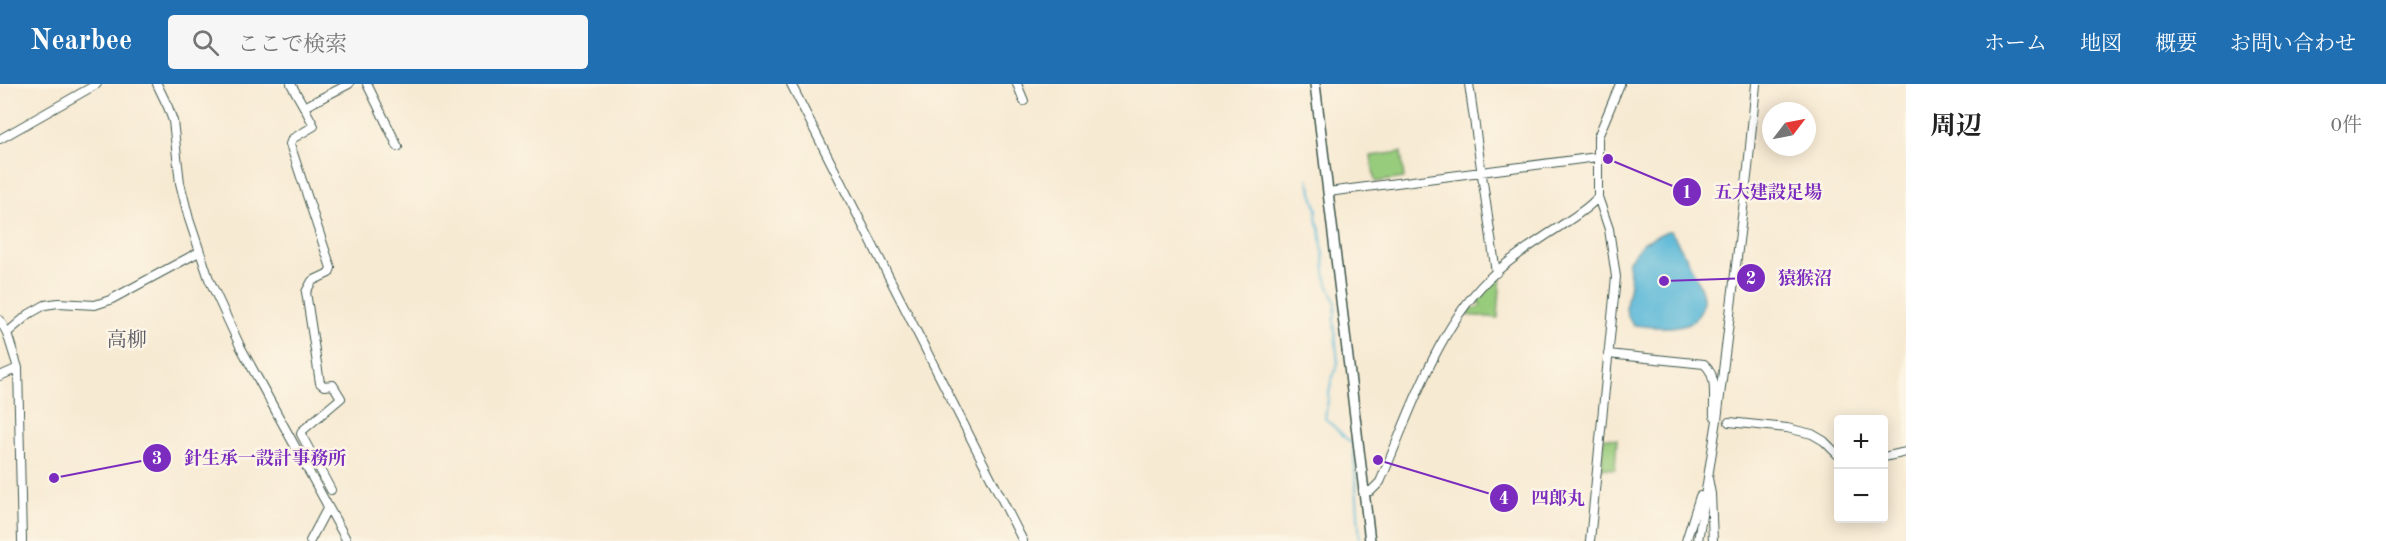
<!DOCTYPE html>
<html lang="ja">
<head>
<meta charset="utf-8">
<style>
	body { margin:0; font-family:"Old Standard TT","Noto Serif JP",serif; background:#f6f6f6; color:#222 }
	.controls { position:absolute; right:18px; bottom:18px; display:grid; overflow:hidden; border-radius:6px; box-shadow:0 3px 15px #0003 }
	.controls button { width:54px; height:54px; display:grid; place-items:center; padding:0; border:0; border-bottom:2px solid #e0e0e0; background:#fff; color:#222; font:30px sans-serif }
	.compass { position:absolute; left:1762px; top:18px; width:54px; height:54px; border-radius:50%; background:#fff; box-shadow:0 3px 15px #0003; rotate:58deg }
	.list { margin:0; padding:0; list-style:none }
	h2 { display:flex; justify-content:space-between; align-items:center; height:78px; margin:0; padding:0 24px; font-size:26px }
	h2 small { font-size:20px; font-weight:400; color:#767676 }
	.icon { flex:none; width:33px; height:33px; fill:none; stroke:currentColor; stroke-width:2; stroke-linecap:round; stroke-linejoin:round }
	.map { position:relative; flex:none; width:1906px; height:457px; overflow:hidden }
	header { display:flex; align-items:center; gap:36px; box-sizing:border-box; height:84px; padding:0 30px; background:#1f6fb2; color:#fff }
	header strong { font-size:28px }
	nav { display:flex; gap:33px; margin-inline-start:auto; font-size:21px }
	.search { width:420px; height:54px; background:#f6f6f6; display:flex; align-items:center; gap:15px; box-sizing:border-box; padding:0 21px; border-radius:6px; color:#767676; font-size:22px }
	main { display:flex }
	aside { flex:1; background:#fff }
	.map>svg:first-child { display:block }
	.green { fill:#98cc7d; stroke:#5c8458; stroke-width:1.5 }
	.water { fill:#5ab8d8; stroke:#3c7a86; stroke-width:1.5 }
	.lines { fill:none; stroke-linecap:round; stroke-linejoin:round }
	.stream { stroke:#5ab8d8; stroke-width:2 }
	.minor-casing { stroke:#3f574c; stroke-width:10 }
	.tertiary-casing { stroke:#3f574c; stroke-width:12 }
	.minor { stroke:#fff; stroke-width:8 }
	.tertiary { stroke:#fff; stroke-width:9 }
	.labels { text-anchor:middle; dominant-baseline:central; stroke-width:5; stroke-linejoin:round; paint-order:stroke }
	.quarter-label { font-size:20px; fill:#5a5b67; stroke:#fcf5e5 }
	.leader { fill:none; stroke:#7b2cbf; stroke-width:2 }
	.callout-dot { fill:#7b2cbf; stroke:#fcf5e5; stroke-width:2 }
	.mark-label { font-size:18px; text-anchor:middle; font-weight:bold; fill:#fff }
	.callout-label { font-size:18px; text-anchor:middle; font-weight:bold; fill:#7b2cbf; stroke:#fcf5e5; stroke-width:5; stroke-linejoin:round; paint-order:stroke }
</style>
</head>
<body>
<header>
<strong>Nearbee</strong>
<div class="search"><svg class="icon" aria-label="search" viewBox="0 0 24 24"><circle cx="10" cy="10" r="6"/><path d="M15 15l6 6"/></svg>ここで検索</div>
<nav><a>ホーム</a><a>地図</a><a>概要</a><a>お問い合わせ</a></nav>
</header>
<main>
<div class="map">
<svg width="1906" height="457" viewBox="0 0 1906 457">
	<rect width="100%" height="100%" fill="#fcf5e5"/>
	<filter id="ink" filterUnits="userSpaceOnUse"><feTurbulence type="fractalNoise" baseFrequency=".0167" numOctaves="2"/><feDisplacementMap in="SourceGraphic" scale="12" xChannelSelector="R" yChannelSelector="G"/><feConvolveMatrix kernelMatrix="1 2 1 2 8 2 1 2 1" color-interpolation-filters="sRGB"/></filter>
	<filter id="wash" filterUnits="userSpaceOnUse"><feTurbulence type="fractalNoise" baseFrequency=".008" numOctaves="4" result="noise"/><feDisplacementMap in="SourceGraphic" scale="24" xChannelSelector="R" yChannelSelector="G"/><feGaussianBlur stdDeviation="1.35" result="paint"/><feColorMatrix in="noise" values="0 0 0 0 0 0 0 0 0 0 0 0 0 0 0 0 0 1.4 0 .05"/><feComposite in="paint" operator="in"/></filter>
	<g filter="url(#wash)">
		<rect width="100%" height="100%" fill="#f7ead3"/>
		<!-- green -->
		<path class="green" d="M1401,68L1404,94L1375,98L1371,72Z
			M1501,189L1498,234L1466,231L1471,224L1474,225L1481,222L1478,215Z
			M1604,354L1617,355L1615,385L1601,384Z"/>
		<!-- water -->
		<path class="water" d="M1667,147H1671C1678,159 1704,202 1703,215C1703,250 1657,244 1634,241C1619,226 1630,213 1630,196C1631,189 1627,184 1628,177L1644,158Z"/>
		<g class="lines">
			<!-- stream -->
			<path class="stream" d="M1308,95L1317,125L1316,134L1320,145L1326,195L1336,219L1334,238L1338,280L1331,298L1325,334L1353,361L1360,457"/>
		</g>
	</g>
	<g filter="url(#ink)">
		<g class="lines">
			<!-- minor casing -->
			<g class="minor-casing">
				<path id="minor" d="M157,0L168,23L173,37L180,99L189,135L209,195L240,262L347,457
					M291,0L304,23
					M367,0L398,63
					M791,0L1023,457
					M1017,0L1024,17
					M1469,0L1496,189
					M0,55L97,0
					M1328,108L1597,73
					M0,236L7,249
					M1608,270L1704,280C1718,291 1713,315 1714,332
					M18,284L7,249L29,230L45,221L58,219L95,221L110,216L199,168
					M0,292L18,284L22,457
					M1729,338L1787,344L1812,350L1824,357L1838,371
					M1884,373L1906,368
					M1708,394L1711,410L1713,457
					M331,406L301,350L302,347L341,314L333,301L324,302L320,299L306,208L312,197L329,189L331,184L290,60L292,55L314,42L304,23L349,0
					M1363,407H1371L1380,398C1410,330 1438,238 1496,188C1515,172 1537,157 1559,143C1572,134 1588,125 1598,113V53L1620,0
					M310,457L328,423
					M1590,457L1616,193L1609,145L1598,113
					M1686,457L1700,412
					M1698,457L1717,336L1748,84L1756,0"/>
			</g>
			<!-- tertiary casing -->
			<g class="tertiary-casing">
				<path id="tertiary" d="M1315,0L1370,457"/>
			</g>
			<!-- minor -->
			<use href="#minor" class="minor"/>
			<!-- tertiary -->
			<use href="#tertiary" class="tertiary"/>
		</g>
	</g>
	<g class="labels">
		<!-- quarter labels -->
		<g class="quarter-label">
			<text x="127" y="257">高柳</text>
		</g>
	</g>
	<!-- callouts -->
	<path class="leader" d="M1608 75L1687 108M1664 197L1751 194M54 394L157 374M1378 376L1504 414"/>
	<g class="callout-dot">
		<circle cx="1608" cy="75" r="6"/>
		<circle cx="1664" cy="197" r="6"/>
		<circle cx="54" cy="394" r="6"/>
		<circle cx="1378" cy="376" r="6"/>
		<circle cx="1687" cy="108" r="15"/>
		<circle cx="1751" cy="194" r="15"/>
		<circle cx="157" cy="374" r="15"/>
		<circle cx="1504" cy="414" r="15"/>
	</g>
	<g class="mark-label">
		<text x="1687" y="114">1</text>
		<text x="1751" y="200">2</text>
		<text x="157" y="380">3</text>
		<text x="1504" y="420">4</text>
	</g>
	<g class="callout-label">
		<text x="1768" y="114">五大建設足場</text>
		<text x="1805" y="200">猿猴沼</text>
		<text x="265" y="380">針生承一設計事務所</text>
		<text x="1558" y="420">四郎丸</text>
	</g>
</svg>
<div class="controls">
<button>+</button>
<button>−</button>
</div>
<svg class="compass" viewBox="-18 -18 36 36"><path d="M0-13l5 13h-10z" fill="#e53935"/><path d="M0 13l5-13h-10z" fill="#767676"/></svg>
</div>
<aside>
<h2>周辺<small>0件</small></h2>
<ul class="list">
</ul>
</aside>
</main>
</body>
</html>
